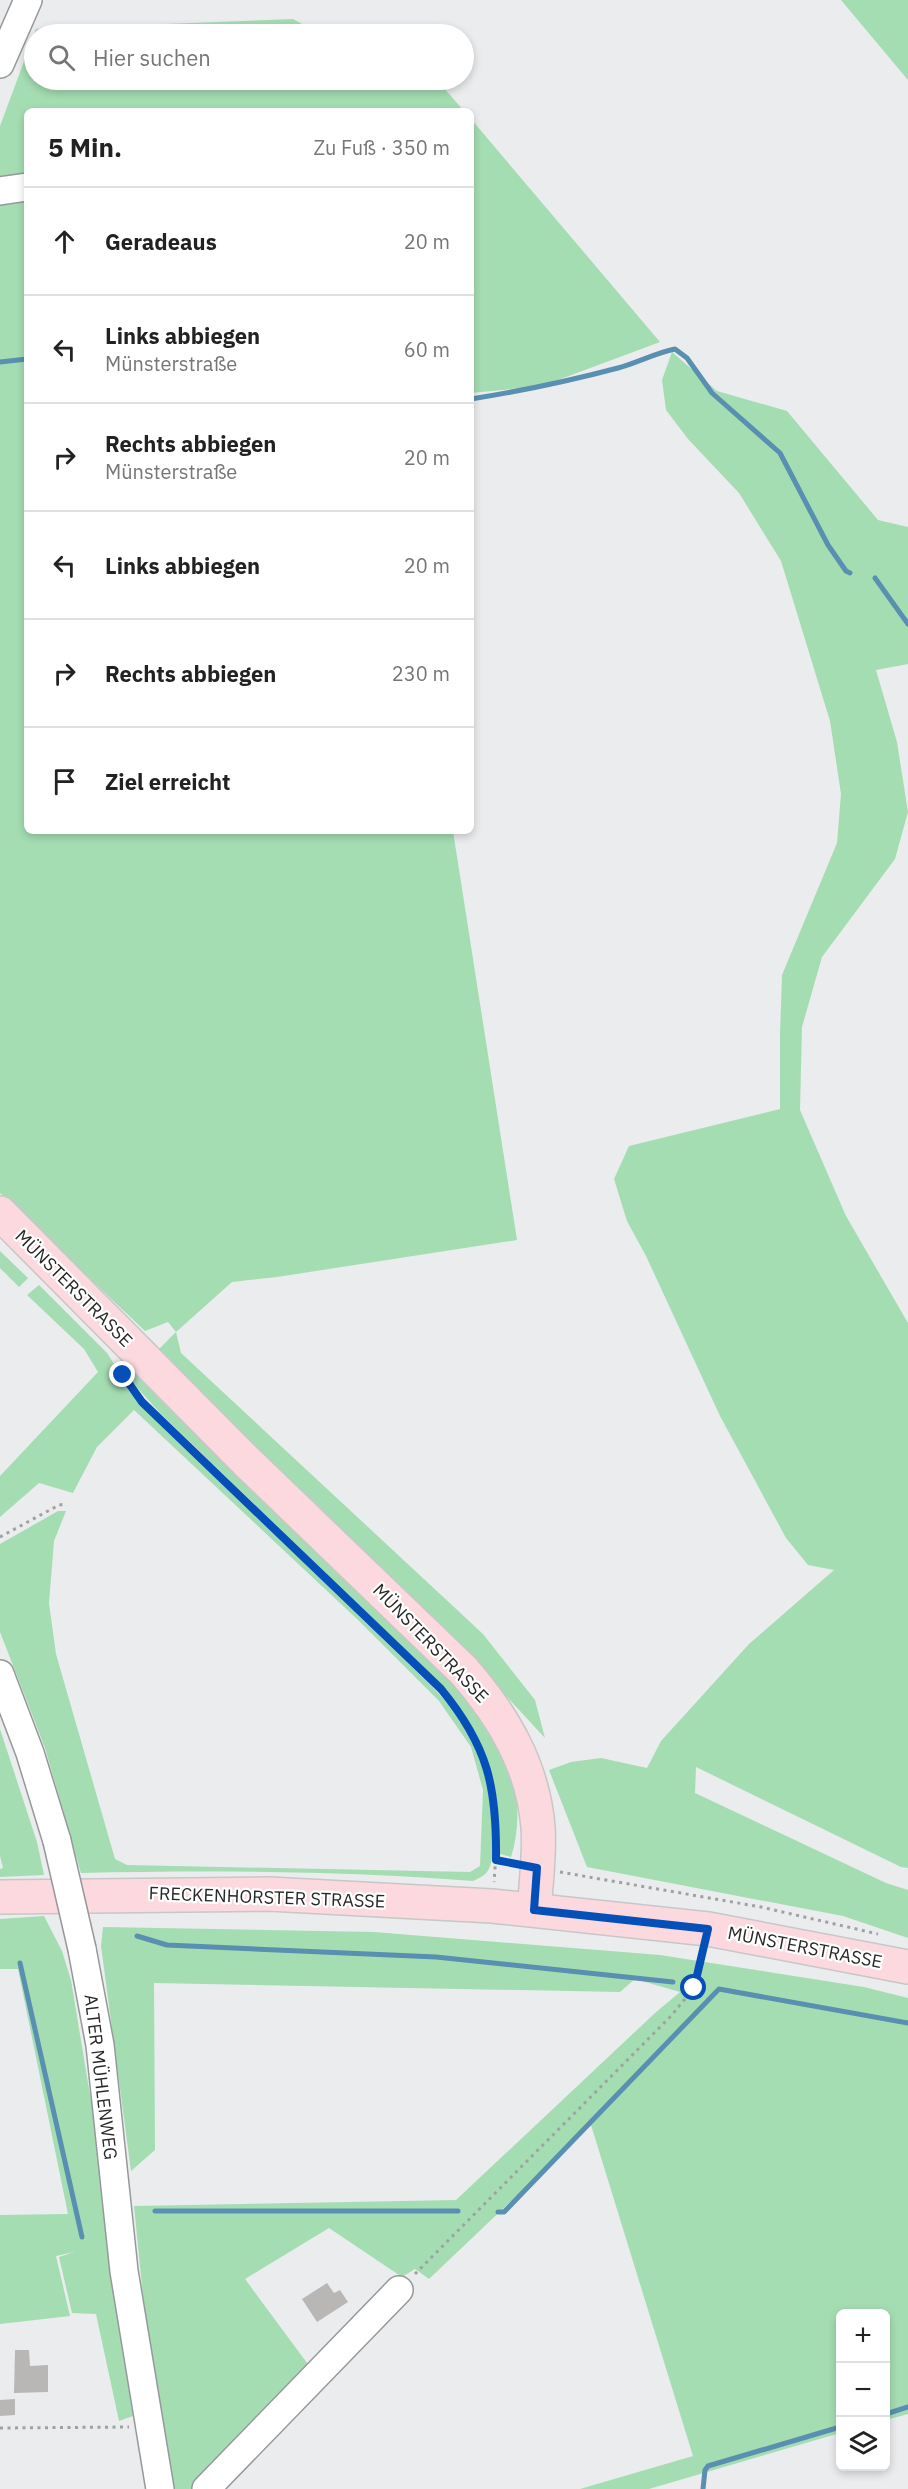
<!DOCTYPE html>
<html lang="de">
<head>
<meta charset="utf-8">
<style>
	body { margin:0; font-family:"IBM Plex Sans",sans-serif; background:#f6f6f6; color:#222 }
	.controls { position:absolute; right:18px; bottom:18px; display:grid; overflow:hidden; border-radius:9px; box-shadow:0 3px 9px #0003 }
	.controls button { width:54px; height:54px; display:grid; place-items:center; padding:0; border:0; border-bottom:2px solid #e0e0e0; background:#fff; color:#222; font:30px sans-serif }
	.stop { position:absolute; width:18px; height:18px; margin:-14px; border:4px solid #054fb9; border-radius:50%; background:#fff }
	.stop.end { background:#054fb9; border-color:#fff; box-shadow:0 2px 6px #0008 }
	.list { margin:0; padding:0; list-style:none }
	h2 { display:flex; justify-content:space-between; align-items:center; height:78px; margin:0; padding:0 24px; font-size:26px }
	h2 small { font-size:20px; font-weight:400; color:#767676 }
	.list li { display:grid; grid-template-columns:39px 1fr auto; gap:18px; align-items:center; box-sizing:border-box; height:108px; padding:0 24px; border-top:2px solid #e0e0e0 }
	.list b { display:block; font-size:22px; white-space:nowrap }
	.list p { margin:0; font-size:20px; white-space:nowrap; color:#767676 }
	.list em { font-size:20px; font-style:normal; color:#767676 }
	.icon { flex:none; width:33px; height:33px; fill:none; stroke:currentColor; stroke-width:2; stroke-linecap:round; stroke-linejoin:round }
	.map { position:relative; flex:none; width:908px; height:2489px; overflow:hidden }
	.search { position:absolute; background:#fff; box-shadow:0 3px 9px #0003; left:24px; top:24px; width:450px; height:66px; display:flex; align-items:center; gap:15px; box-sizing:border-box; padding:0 21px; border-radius:33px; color:#767676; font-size:22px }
	.panel { position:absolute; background:#fff; box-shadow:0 3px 9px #0003; left:24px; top:108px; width:450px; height:726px; border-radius:9px }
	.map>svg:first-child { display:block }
	.green { fill:#a5ddb3 }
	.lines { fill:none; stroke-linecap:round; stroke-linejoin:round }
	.stream { stroke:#598fb0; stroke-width:5 }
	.building { fill:#b9b7b5 }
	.minor-casing { stroke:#96989a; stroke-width:30 }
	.major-casing { stroke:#c7c7c7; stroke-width:36 }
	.path { stroke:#a0a1a3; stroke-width:3; stroke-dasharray:3 4.5; stroke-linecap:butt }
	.minor { stroke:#fff; stroke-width:27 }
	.major { stroke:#fbd9de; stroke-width:33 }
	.minor-bridge-casing { stroke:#96989a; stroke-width:30; stroke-linecap:butt }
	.minor-bridge { stroke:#fff; stroke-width:27 }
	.route { stroke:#054fb9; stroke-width:8 }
	.labels { text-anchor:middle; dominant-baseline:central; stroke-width:4.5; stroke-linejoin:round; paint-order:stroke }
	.street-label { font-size:18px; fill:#272828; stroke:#fff }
</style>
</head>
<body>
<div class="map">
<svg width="908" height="2489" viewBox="0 0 908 2489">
	<rect width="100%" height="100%" fill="#eaecee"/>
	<!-- green -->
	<path class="green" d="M841,0H908V80Z
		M293,19L320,34H361H34V80H437L464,111H27V831H453L517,1240L277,1277L232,1282L176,1332L181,1353L483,1634L535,1700L545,1738L495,1684L156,1352L176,1332L168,1322L145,1331L0,1193V126L36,29Z
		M471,119L660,342L542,386L471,393Z
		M672,352L717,391L787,411L878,520L908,527V664L876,670L897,742L908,812L895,859L822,957L802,1027L800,1110L846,1216L908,1323V1868L901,1867L696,1767L695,1793L886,1883L908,1890V1938L843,1916L587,1867L549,1770L571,1762L601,1758L647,1768L661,1741L749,1644L834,1570L808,1565L786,1538L720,1416L646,1256L627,1221L614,1179L629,1146L780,1109V1035L782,975L837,843L841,794L830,721L781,561L739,493L688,439L666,410L662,380Z
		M0,1251L28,1278L19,1287L0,1268Z
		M39,1285L107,1353L141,1406L414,1669C431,1686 450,1703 463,1724C485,1760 493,1801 492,1843C492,1850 493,1860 490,1866C488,1874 480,1878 473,1881C342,1871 212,1870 81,1873L45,1748L0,1632V1544L58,1511H66L54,1541L49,1603L56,1654L115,1859L127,1865L470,1872L480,1866L483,1790L471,1747L439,1701L357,1619L134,1410L97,1447L73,1493L39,1483L0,1517V1476L98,1372L84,1349L27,1295Z
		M117,1354L152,1381C219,1446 286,1512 353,1577C405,1628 460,1676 497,1739C518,1773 523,1820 511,1857L500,1854C499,1784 489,1745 446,1689L161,1414L133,1383Z
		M0,1729L37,1842L44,1875L0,1877V1869L3,1868L0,1856Z
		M44,1916L62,1951L71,1980L94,2119L110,2273L133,2416L119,2421L96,2314L72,2313L59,2257L74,2252L56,2256L70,2316L0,2324V2215L68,2214L18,1969H0V1919Z
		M103,1927L374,1932L660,1955L864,1987L908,1998V2414L886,2420V2314H840V2433L649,2489H580L693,2456L591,2125L429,2279L415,2269L402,2277L329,2228L245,2279L310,2367L192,2489H172L143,2296L134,2206L456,2200L655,2013L680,1992L635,1979L620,1992L154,1983L155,2150L131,2171L101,1946Z"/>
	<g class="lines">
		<!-- stream -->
		<path class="stream" d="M0,362L27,359
			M471,399C521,391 569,381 618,368C637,363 655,353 675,349L687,358L712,393L780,453L828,545L846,571L850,573
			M875,578L908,624
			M137,1936L167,1945L436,1957L673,1982
			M20,1963L82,2237
			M155,2211H458
			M498,2212H504L719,1989L908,2023
			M886,2414L908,2407
			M703,2489L705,2470L708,2466L840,2427"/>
	</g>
	<!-- building -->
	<path class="building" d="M327,2283L334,2293L340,2290L348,2302L317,2322L302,2299Z
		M15,2350H29L30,2366L48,2365V2392L14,2393Z
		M15,2399V2415L0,2416V2400Z"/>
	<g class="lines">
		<!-- minor casing -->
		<g class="minor-casing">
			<path id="minor" d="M0,64L28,0
				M0,191L27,187
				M0,1674L30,1753L57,1841
				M82,1949L100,2045L124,2271L160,2489
				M206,2489L399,2290"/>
		</g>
		<!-- major casing -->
		<g class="major-casing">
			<path id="major" d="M0,1213L246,1461L464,1671C503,1716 533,1766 538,1827C540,1854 536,1883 534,1910
				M0,1897L269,1894L492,1906L708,1929L908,1967"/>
		</g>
		<!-- path -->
		<path class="path" d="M124,1376L142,1402L441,1689C455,1706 470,1723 478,1743C497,1787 498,1835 494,1882
			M0,1537L59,1505L66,1504
			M496,1860L513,1863
			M560,1872L761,1907L878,1934
			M415,2274L671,2016L694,1988L702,1954
			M0,2428L129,2427"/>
		<!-- minor -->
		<use href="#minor" class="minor"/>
		<!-- major -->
		<use href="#major" class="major"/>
		<!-- minor-bridge casing -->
		<g class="minor-bridge-casing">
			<path id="minor-bridge" d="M57,1841L82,1949"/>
		</g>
		<!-- minor-bridge -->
		<use href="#minor-bridge" class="minor-bridge"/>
	</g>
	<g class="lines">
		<!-- route -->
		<path class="route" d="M123,1375L142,1402L441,1689C488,1746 497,1787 496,1860L537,1868L534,1910L708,1929L694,1988"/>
	</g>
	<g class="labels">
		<!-- street labels -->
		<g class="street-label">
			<text transform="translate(74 1288) rotate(45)">MÜNSTERSTRASSE</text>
			<text transform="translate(431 1643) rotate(46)">MÜNSTERSTRASSE</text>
			<text transform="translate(267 1897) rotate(2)">FRECKENHORSTER STRASSE</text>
			<text transform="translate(805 1947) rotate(11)">MÜNSTERSTRASSE</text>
			<text transform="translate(101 2077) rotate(83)">ALTER MÜHLENWEG</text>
		</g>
	</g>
</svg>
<div class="controls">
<button>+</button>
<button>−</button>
<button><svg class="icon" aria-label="layers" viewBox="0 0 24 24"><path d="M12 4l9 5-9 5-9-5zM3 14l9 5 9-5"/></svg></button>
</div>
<div class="stop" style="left:694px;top:1988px"></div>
<div class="stop end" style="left:123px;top:1375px"></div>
<div class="search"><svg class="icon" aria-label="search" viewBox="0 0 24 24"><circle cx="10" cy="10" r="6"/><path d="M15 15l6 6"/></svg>Hier suchen</div>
<section class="panel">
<h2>5 Min.<small>Zu Fuß · 350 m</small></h2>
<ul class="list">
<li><svg class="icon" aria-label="ahead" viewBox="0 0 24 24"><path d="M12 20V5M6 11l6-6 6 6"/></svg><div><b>Geradeaus</b></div><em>20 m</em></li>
<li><svg class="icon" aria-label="left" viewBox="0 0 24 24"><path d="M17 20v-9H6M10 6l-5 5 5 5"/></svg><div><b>Links abbiegen</b><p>Münsterstraße</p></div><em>60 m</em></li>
<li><svg class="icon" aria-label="right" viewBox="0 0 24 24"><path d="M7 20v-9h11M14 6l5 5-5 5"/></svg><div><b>Rechts abbiegen</b><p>Münsterstraße</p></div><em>20 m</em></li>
<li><svg class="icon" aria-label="left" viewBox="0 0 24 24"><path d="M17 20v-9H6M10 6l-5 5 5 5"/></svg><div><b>Links abbiegen</b></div><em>20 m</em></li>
<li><svg class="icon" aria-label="right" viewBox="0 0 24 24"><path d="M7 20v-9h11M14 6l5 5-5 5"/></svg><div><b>Rechts abbiegen</b></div><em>230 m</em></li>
<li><svg class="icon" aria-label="arrive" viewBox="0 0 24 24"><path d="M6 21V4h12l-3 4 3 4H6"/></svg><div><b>Ziel erreicht</b></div></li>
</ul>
</section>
</div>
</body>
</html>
